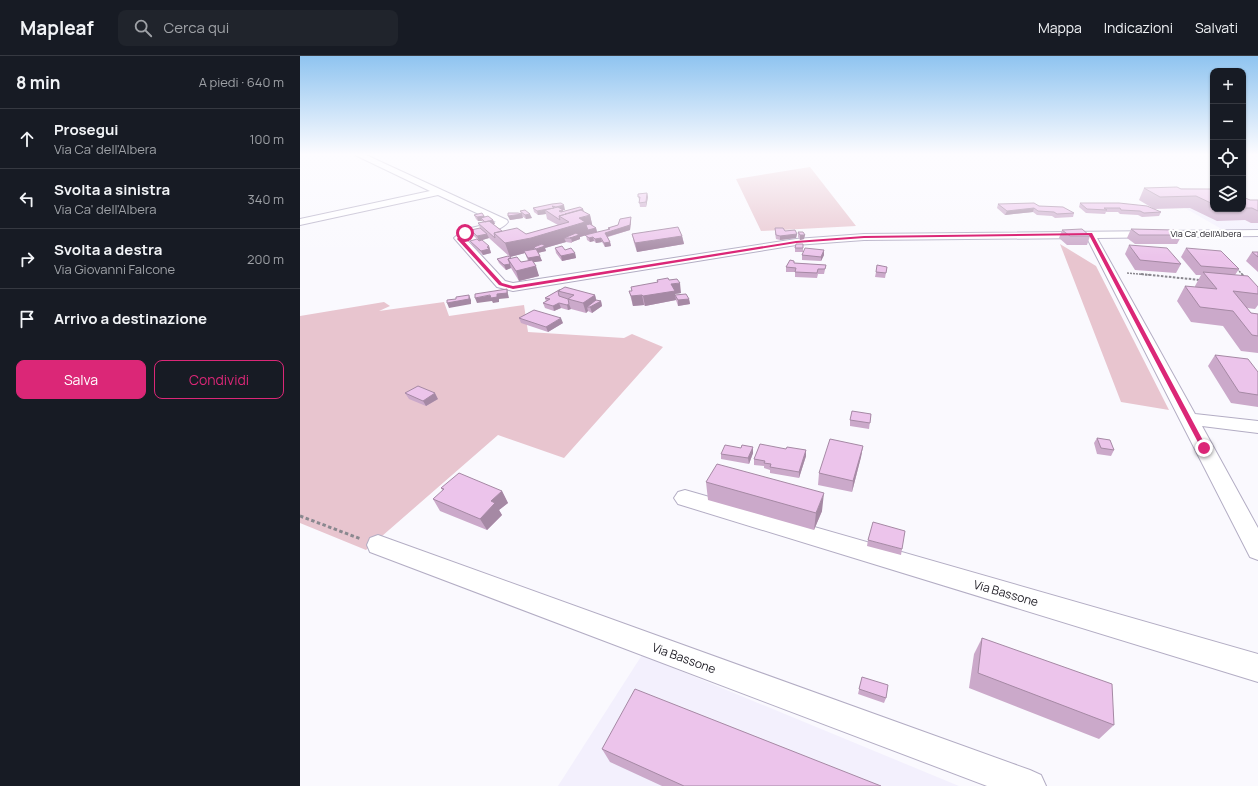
<!DOCTYPE html>
<html lang="it">
<head>
<meta charset="utf-8">
<style>
	body { margin:0; font-family:Manrope,sans-serif; background:#20242c; color:#f1f3f6 }
	.controls { position:absolute; right:12px; top:12px; display:grid; overflow:hidden; border-radius:8px; box-shadow:0 1px 3px #0004 }
	.controls button { width:36px; height:36px; display:grid; place-items:center; padding:0; border:0; border-bottom:1px solid #363941; background:#171b24; color:#f1f3f6; font:20px sans-serif }
	.stop { position:absolute; width:12px; height:12px; margin:-9px; border:3px solid #db2777; border-radius:50%; background:#fff }
	.stop.end { background:#db2777; border-color:#fff; box-shadow:0 1px 4px #0008 }
	.list { margin:0; padding:0; list-style:none }
	h2 { display:flex; justify-content:space-between; align-items:center; height:52px; margin:0; padding:0 16px; font-size:17px }
	h2 small { font-size:13px; font-weight:400; color:#9ea1a6 }
	.list li { display:grid; grid-template-columns:26px 1fr auto; gap:12px; align-items:center; box-sizing:border-box; height:60px; padding:0 16px; border-top:1px solid #363941 }
	.list b { display:block; font-size:15px; white-space:nowrap }
	.list p { margin:0; font-size:13px; white-space:nowrap; color:#9ea1a6 }
	.list em { font-size:13px; font-style:normal; color:#9ea1a6 }
	.actions { display:flex; gap:8px; padding:12px 16px }
	.actions a { flex:1; padding:9px 0; border:1px solid #db2777; border-radius:8px; text-align:center; font-size:14px; color:#db2777 }
	.actions .main { background:#db2777; color:#fff }
	.icon { flex:none; width:22px; height:22px; fill:none; stroke:currentColor; stroke-width:2; stroke-linecap:round; stroke-linejoin:round }
	.map { position:relative; flex:none; width:958px; height:730px; overflow:hidden }
	header { display:flex; align-items:center; gap:24px; box-sizing:border-box; height:56px; padding:0 20px; background:#171b24; border-bottom:1px solid #363941 }
	header strong { font-size:19px }
	nav { display:flex; gap:22px; margin-inline-start:auto; font-size:14px }
	.search { width:280px; height:36px; background:#20242c; display:flex; align-items:center; gap:10px; box-sizing:border-box; padding:0 14px; border-radius:8px; color:#9ea1a6; font-size:15px }
	main { display:flex }
	aside { flex:1; background:#171b24 }
	.map>svg:first-child { display:block }
	.built { fill:#f3f0fd }
	.green { fill:#e8c5cf }
	.lines { fill:none; stroke-linecap:round; stroke-linejoin:round }
	.minor-casing { stroke:#b3adc4; stroke-width:2 }
	.path-far2 { stroke:#8a888f; stroke-width:1.5; stroke-dasharray:2 1; stroke-linecap:butt }
	.path-far1 { stroke:#8a888f; stroke-width:2; stroke-dasharray:2.5 1.5; stroke-linecap:butt }
	.path { stroke:#8a888f; stroke-width:3; stroke-dasharray:3.5 2.5; stroke-linecap:butt }
	.minor { fill:#fff; fill-rule:evenodd }
	.wall { fill:#cba9ca }
	.shaded-wall { fill:#a589a4 }
	.building { fill:#ecc4eb; stroke:#a589a4 }
	.route { fill:#db2777 }
	.labels { text-anchor:middle; dominant-baseline:central; stroke-width:4; stroke-linejoin:round; paint-order:stroke }
	.far-street-label { font-size:9px; fill:#1e1c24; stroke:#fff }
	.near-street-label { font-size:12px; fill:#1e1c24; stroke:#fff }
</style>
</head>
<body>
<header>
<strong>Mapleaf</strong>
<div class="search"><svg class="icon" aria-label="search" viewBox="0 0 24 24"><circle cx="10" cy="10" r="6"/><path d="M15 15l6 6"/></svg>Cerca qui</div>
<nav><a>Mappa</a><a>Indicazioni</a><a>Salvati</a></nav>
</header>
<main>
<aside>
<h2>8 min<small>A piedi · 640 m</small></h2>
<ul class="list">
<li><svg class="icon" aria-label="ahead" viewBox="0 0 24 24"><path d="M12 20V5M6 11l6-6 6 6"/></svg><div><b>Prosegui</b><p>Via Ca' dell'Albera</p></div><em>100 m</em></li>
<li><svg class="icon" aria-label="left" viewBox="0 0 24 24"><path d="M17 20v-9H6M10 6l-5 5 5 5"/></svg><div><b>Svolta a sinistra</b><p>Via Ca' dell'Albera</p></div><em>340 m</em></li>
<li><svg class="icon" aria-label="right" viewBox="0 0 24 24"><path d="M7 20v-9h11M14 6l5 5-5 5"/></svg><div><b>Svolta a destra</b><p>Via Giovanni Falcone</p></div><em>200 m</em></li>
<li><svg class="icon" aria-label="arrive" viewBox="0 0 24 24"><path d="M6 21V4h12l-3 4 3 4H6"/></svg><div><b>Arrivo a destinazione</b></div></li>
</ul>
<div class="actions"><a class="main">Salva</a><a>Condividi</a></div>
</aside>
<div class="map">
<svg width="958" height="730" viewBox="0 0 958 730">
	<rect width="100%" height="100%" fill="#faf9fe"/>
	<!-- built -->
	<path class="built" d="M871,144L913,153H943L958,148V175H925Z
		M342,599L659,730H258Z"/>
	<!-- green -->
	<path class="green" d="M510,111L556,170L461,175L436,123Z
		M760,188L796,210L869,354L821,346Z
		M84,246L90,250L79,255L144,246L149,260L224,249L228,276L324,282L332,278L363,291L264,402L198,379L66,494L0,467V260Z"/>
	<g class="lines">
		<!-- minor casing -->
		<g class="minor-casing">
			<path id="minor" d="M55,99H66L207,164L208,166C198,179 178,173 165,182L205,225L213,227L496,183L564,178L958,174V180L797,182L895,358L958,365V377L902,370L958,472V504L950,501L787,182L564,184L496,189L213,235L197,231L154,182L163,174L196,166L138,139L0,169V163L130,135Z
				M385,434L958,598V626L378,448L374,442L378,436Z
				M78,479L730,714L741,719L746,730H687L70,496L67,489L70,482Z"/>
		</g>
		<!-- path-far2 -->
		<path class="path-far2" d="M937,213L943,219
			M827,217L851,219"/>
		<!-- path-far1 -->
		<path class="path-far1" d="M841,218L900,224
			M942,218L944,221"/>
		<!-- path -->
		<path class="path" d="M0,460L61,483"/>
		<!-- minor -->
		<use href="#minor" class="minor"/>
	</g>
	<!-- wall -->
	<path class="wall" d="M844,132L913,133V153H943V141L950,144H958V167H951L945,164L917,165L890,152L854,153L839,144Z
		M347,137L348,141L346,151H340L338,138Z
		M780,147L861,156L859,160L842,161L838,159L820,158L818,156H806L805,158L786,157L779,151Z
		M252,148L265,154H263V155L283,153L284,156L290,159L292,169L296,172L297,176L308,174V172L331,165L330,174L308,181L310,186L311,190L305,191L302,186L296,187L294,185L290,186L287,184L286,179L280,181V183L272,186V187L266,186L245,192L246,195L238,197L242,205L233,206L239,220L219,225L211,212L206,214L199,207L197,203L211,202L221,206L228,205L225,197L210,201L189,182L179,185L189,190L191,197L183,199L172,189L170,185L178,184L172,178L171,174L180,172L178,167L183,166L182,165H178L176,163L174,159L184,160L185,161L193,164L195,168H193L202,175L226,178L258,169L247,163L246,158L238,159L234,156L233,152Z
		M698,148L739,150L774,157L773,161L755,162L752,160L737,159L733,156L705,159L697,152Z
		M220,155L232,162L226,163L222,160L223,162L210,164L208,160L221,158Z
		M475,172L497,178L496,182L480,184L476,183L475,177Z
		M831,173L882,179L877,188H835L827,182Z
		M762,174L790,180L787,189H767L759,182Z
		M498,176L505,179L504,183L500,184L498,181Z
		M332,178L382,180L384,188L337,196L334,187Z
		M503,188V196H495V192Z
		M829,189L881,208L876,217L835,214L825,198Z
		M255,192L265,194L275,197L276,202L262,205L256,197Z
		M886,192L939,213L935,219L958,231V249L955,253L947,252L951,257L958,258V297L941,295L923,270L891,266L877,245L885,230L895,231V230L901,219H896L881,201Z
		M524,194V199L521,205L502,204V199Z
		M952,196H958V216L946,205Z
		M494,205V207L526,209L524,218H518L517,222L495,221V216H486V211Z
		M587,211L585,222L575,221L576,216Z
		M357,224H369L381,237L375,238L376,244L345,250L344,249L333,250L329,235H332L357,226Z
		M259,234L295,239L296,244L301,245L302,250L292,257L288,255L286,257L271,253L268,254L261,252L254,255L245,252L243,247L246,246L245,242Z
		M375,239L389,243L390,248L378,250L376,244Z
		M219,262L263,267L248,276L221,267Z
		M915,299L958,316V351L931,347L908,310Z
		M105,337L138,343L126,350L109,343Z
		M571,358L569,373L550,370V364Z
		M797,382L814,394L811,400L797,398L794,387Z
		M563,390L561,401L552,436L518,429L519,417Z
		M486,393L506,394V400L499,422L470,417V414L464,412V410L454,409V403Z
		M453,397L449,408L421,403V398Z
		M406,426L522,455L514,474L408,444Z
		M141,432L202,435L208,447L199,454L202,459L187,474L140,455L133,443L143,435Z
		M568,484L602,493L601,499L567,490Z
		M682,582L814,669L799,683L669,632L674,598Z
		M562,621L586,642L584,647L558,638Z
		M302,693L581,730H362L310,706Z"/>
	<!-- shaded-wall -->
	<path class="shaded-wall" d="M347,137L348,141L346,151V146Z
		M264,149L265,154H263L265,162L256,151Z
		M254,152L245,154L246,158L238,159L237,155Z
		M734,152L733,156L705,159L707,155Z
		M283,153L285,161L290,159L293,172H296L297,176L280,181V183L272,186L271,182H264L266,186L245,192L246,195L237,197L236,193L234,191L235,195H224L225,197L210,201L205,187L263,172L260,164L263,172L269,166L265,158Z
		M222,158L223,162L210,164L208,160Z
		M230,158L232,162L226,163L225,159Z
		M184,160L186,164L181,162L182,165H178L177,161Z
		M331,161V165L330,174L306,181L305,177L330,169Z
		M193,164L195,168L186,170L185,166Z
		M187,178L189,182L179,185L177,180Z
		M497,178L496,182L480,184V180Z
		M500,179H505L504,183L500,184Z
		M382,180L384,188L337,196L335,187Z
		M293,181L294,185L290,186L289,182Z
		M301,182L302,186L296,187L295,183Z
		M310,186L311,190L305,191L304,187Z
		M189,190L191,197L183,199L181,195L187,191Z
		M524,194V199L521,205V201Z
		M275,197L276,202L262,205L261,200Z
		M240,200L242,205L229,207L228,202Z
		M210,208L211,212L206,214L204,209Z
		M236,210L239,220L219,225L216,215Z
		M380,227L381,237L375,238L376,244L345,250L343,240L371,228Z
		M207,233L208,238L209,242L199,243V246L193,247L192,245L177,247L175,242L197,238Z
		M169,239L171,244V248L149,252L147,247Z
		M295,239L297,247L301,245L302,250L292,257L290,251H287L288,255L286,257L283,247Z
		M342,239L344,249L333,250L331,240Z
		M389,243L390,248L378,250V244Z
		M259,247L261,252L254,255L253,250Z
		M269,248L271,253L268,254L267,249Z
		M261,262L263,267L248,276L246,271Z
		M135,337L138,343L126,350L123,345Z
		M563,390L561,401L552,436L553,425Z
		M453,391V397L449,408L448,402Z
		M506,394V400L499,422V416Z
		M202,435L208,447L199,454L202,459L187,474L180,463L191,445Z
		M524,437L522,455L514,474L516,457Z"/>
	<!-- building -->
	<path class="building" d="M877,131L881,133H913V148L896,140L860,141L844,132Z
		M347,137L346,146L339,147L340,141H338V138Z
		M943,141L950,144H958V155L952,152H943Z
		M261,147L264,149L256,151L252,150L254,152L237,155L233,152L252,148Z
		M734,147L739,150L763,151L774,157L757,158L754,156L738,155L734,152L707,155L698,148Z
		M780,147H819L847,150L861,156L844,157L840,155L821,154L820,152H804L807,154L787,153Z
		M258,151L263,154L259,155L261,156L280,151L283,153L265,158H266L259,160L260,164L245,154Z
		M225,154L230,158L225,159L220,155Z
		M281,154L290,159L279,162L285,166L231,182L205,187L194,177L217,172L226,178L269,166L259,160Z
		M182,157L184,160L177,161L174,159Z
		M208,157H218L222,158L208,160Z
		M188,160L193,164L185,166L181,162Z
		M331,161L330,169L305,177L310,186L304,187L301,182L295,183L293,181L289,182L285,179L310,173L308,172L318,169L320,163Z
		M189,165L202,175L194,177L195,182L178,167Z
		M290,168L296,172L288,174L286,169Z
		M378,171L382,180L335,187L332,178Z
		M180,172L187,178L177,180L171,174Z
		M475,172H483L485,175L495,174L497,178L480,180L476,179Z
		M782,173L790,180H770L762,174Z
		M831,173L874,174L882,179H839Z
		M498,176H503L505,179H500Z
		M276,177L279,179L270,182H271H264Z
		M177,183L179,185L182,184L189,190L187,191L189,193L181,195L170,185Z
		M242,188L245,190L236,193L234,191Z
		M496,188H503V192H495Z
		M829,189L867,192L881,208L840,204Z
		M262,190L265,194L271,192L275,197L261,200L255,192Z
		M505,192L524,194L521,201L502,199Z
		M886,192L921,195L939,213L901,210Z
		M236,193L240,200L228,202L224,195Z
		M952,196H958V201Z
		M208,200L211,202L208,203L210,208L204,209L197,203Z
		M217,201L221,206L232,204L236,210L216,215L208,203Z
		M490,204L494,205V207L526,209L525,213H518L517,217L495,216L496,212L486,211Z
		M577,209L587,211L586,217L576,216Z
		M903,216L948,220L958,231V238L933,235L951,257L958,258V280L952,279L933,255L900,251L885,230L917,233Z
		M368,222L369,224L377,223L380,227L371,228L375,235L343,240L342,239L331,240L329,235H332L331,231L358,226L357,224Z
		M265,231L295,239L283,247L268,243L274,239L258,235Z
		M207,233V237L197,238V241L191,242L190,239L175,242V238Z
		M259,234H260L258,235L259,240L268,243L269,248L267,249L259,247L253,250L243,247L250,243L245,242Z
		M386,238L389,243L378,244L375,239Z
		M169,239V243L147,247V244L156,243V241Z
		M296,244L301,245L290,251H287Z
		M234,254L261,262L246,271L219,262Z
		M915,299L948,303L958,316V339L939,336Z
		M118,330L135,337L123,345L105,337Z
		M552,355L571,358L570,367L550,364Z
		M797,382L810,384L814,394L801,392Z
		M530,383L563,390L553,425L519,417Z
		M460,388L486,393L487,391L506,394L499,416L470,411L471,408L464,407L465,405L454,403Z
		M425,389L441,392L442,389L453,391L448,402L421,398Z
		M417,408L524,437L516,457L406,426Z
		M159,417L202,435L191,445L195,447L180,463L133,443L144,433L141,432Z
		M573,466L605,475L602,493L568,484Z
		M682,582L812,628L814,669L678,617Z
		M562,621L588,629L586,642L559,633Z
		M335,633L581,730H384L302,693Z"/>
	<!-- sky -->
	<linearGradient id="sky" x2="0" y2="1"><stop stop-color="#8fc4f0"/><stop offset="0.49" stop-color="#fdfcff"/><stop offset="1" stop-color="#fdfcff" stop-opacity="0"/></linearGradient>
	<rect width="958" height="201" fill="url(#sky)"/>
	<!-- route -->
	<path class="route" d="M163,176L167,177L161,182L202,227L213,230L496,185L564,180L792,177L907,392L904,395L901,392L789,179L564,182L496,187L213,233L199,229L157,183Z"/>
	<g class="labels">
		<!-- far-street labels -->
		<g class="far-street-label">
			<text x="906" y="177">Via Ca' dell'Albera</text>
		</g>
		<!-- near-street labels -->
		<g class="near-street-label">
			<text transform="translate(706 537) rotate(16)">Via Bassone</text>
			<text transform="translate(384 602) rotate(20)">Via Bassone</text>
		</g>
	</g>
</svg>
<div class="controls">
<button>+</button>
<button>−</button>
<button><svg class="icon" aria-label="locate" viewBox="0 0 24 24"><circle cx="12" cy="12" r="6"/><path d="M12 2v4M12 18v4M2 12h4M18 12h4"/></svg></button>
<button><svg class="icon" aria-label="layers" viewBox="0 0 24 24"><path d="M12 4l9 5-9 5-9-5zM3 14l9 5 9-5"/></svg></button>
</div>
<div class="stop" style="left:165px;top:177px"></div>
<div class="stop end" style="left:904px;top:392px"></div>
</div>
</main>
</body>
</html>
